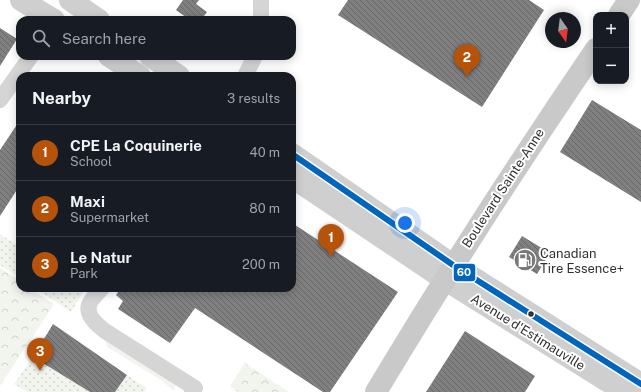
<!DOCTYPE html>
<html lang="en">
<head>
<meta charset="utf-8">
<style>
	body { margin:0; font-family:"Public Sans",sans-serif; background:#20242c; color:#f1f3f6 }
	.controls { position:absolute; right:12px; top:12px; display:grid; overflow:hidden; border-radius:8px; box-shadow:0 2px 10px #0003 }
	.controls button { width:36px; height:36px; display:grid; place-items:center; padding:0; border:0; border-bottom:1px solid #363941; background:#171b24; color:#f1f3f6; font:20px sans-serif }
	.compass { position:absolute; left:545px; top:12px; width:36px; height:36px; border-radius:50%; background:#171b24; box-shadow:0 2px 10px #0003; rotate:166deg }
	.you { position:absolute; left:405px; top:223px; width:14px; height:14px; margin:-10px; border:3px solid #fff; border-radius:50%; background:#1a73e8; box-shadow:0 0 0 6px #1a73e833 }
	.badge { display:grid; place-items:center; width:26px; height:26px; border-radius:50%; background:#b45309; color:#fff; font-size:13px; font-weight:700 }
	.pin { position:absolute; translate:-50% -33px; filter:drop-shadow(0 1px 2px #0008) }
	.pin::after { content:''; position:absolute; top:21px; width:14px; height:12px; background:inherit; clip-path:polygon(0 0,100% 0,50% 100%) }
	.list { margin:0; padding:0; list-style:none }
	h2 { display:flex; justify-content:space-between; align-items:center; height:52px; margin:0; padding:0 16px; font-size:17px }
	h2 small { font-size:13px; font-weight:400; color:#9ea1a6 }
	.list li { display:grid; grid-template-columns:26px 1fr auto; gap:12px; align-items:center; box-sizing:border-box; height:56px; padding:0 16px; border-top:1px solid #363941 }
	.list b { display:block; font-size:15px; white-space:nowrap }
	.list p { margin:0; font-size:13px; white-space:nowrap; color:#9ea1a6 }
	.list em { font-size:13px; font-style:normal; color:#9ea1a6 }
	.icon { flex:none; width:22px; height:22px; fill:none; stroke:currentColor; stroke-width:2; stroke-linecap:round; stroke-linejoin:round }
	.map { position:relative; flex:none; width:641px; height:392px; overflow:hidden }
	.search { position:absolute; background:#171b24; box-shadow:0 2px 10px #0003; left:16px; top:16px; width:280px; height:44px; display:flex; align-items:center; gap:10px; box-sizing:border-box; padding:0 14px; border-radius:12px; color:#9ea1a6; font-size:15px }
	.panel { position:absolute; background:#171b24; box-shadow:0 2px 10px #0003; left:16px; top:72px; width:280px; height:220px; border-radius:12px }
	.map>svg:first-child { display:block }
	.grass { fill:#f1f5ee }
	.park { fill:url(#park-crowns) }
	.garden { fill:url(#garden-dots) }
	.building { fill:url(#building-back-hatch) }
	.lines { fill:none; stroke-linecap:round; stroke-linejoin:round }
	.street { stroke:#d5d5d5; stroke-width:16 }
	.secondary { stroke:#cfcfcf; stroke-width:22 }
	.primary { stroke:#c9c9c9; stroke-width:22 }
	.bus-1-casing { stroke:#fff; stroke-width:9 }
	.bus-1 { stroke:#0065bd; stroke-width:6 }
	.bus-dot { fill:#313131; stroke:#fff; stroke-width:1.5 }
	.labels { text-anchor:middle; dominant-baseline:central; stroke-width:4; stroke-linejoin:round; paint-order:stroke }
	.street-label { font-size:13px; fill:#313131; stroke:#fff }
	.poi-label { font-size:13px; fill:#313131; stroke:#fff; text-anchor:start }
	.line-badge { stroke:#fff; stroke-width:1.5 }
	.badge-label { font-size:11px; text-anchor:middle; font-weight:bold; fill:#fff }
</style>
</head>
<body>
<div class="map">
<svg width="641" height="392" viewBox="0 0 641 392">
	<defs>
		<pattern id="park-crowns" width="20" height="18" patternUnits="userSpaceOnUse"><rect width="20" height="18" fill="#f1f5ee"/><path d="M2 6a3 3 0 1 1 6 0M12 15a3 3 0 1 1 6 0" fill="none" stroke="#cfd2cd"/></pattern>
		<pattern id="garden-dots" width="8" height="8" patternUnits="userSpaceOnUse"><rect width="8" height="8" fill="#f1f5ee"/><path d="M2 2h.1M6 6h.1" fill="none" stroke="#cfd2cd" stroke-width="1.8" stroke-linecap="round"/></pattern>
		<pattern id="building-back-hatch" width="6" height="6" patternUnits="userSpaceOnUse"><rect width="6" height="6" fill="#808080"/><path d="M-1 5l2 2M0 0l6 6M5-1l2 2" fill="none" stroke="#696969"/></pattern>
	</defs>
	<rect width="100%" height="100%" fill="#fff"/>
	<!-- grass -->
	<path class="grass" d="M105,340L176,384L174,391L161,380L107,347Z"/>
	<!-- park -->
	<path class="park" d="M0,268L20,281V288H30L54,304L0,386Z
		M245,363L289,392H238L230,386Z"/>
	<!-- garden -->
	<path class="garden" d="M0,234L20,247V278L0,265Z
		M35,288H83L85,289L71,312Z
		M33,357L90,392H27L14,384Z
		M127,375L147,388L144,392H115Z"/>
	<!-- building -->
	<path class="building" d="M183,0H199L196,4L207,12L201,20H190L176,10Z
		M348,0H529L544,10L482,107L338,15Z
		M0,28L17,39L0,66Z
		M592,100L641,130V202L560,152Z
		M20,120V185L0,216V150Z
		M292,223L398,292L330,392H323L195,308L170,343L118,309L123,301L116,295L121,288H292Z
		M522,236L550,253L537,274L509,257Z
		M53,324L127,375L115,392H90L33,357Z
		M465,331L535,376L525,392H426Z"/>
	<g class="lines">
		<!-- street -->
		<path class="street" d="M261,0V20
			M245,76L255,56
			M0,100L31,56
			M102,288C98,293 94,296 91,301C83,313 96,324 105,331L195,388L192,392"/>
		<!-- secondary -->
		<path class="secondary" d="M21,0L54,20
			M70,0L99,20
			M109,56L140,76
			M150,56L179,76
			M292,154L453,265L641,384
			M292,177L444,279L625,392"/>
		<!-- primary -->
		<path class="primary" d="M619,15L629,0
			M376,392C446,275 519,162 596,49"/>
		<!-- bus-1 casing -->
		<g class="bus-1-casing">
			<path id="bus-1" d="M292,154L453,265L641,384"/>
		</g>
		<!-- bus-1 -->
		<use href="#bus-1" class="bus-1"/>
	</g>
	<!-- icons -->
	<defs>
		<g id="fuel-disc" transform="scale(1.15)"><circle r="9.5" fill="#797979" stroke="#fff"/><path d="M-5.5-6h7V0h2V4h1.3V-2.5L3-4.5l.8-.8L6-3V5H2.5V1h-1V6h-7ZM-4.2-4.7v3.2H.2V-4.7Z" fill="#fff"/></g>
	</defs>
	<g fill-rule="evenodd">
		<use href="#fuel-disc" x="525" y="260"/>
	</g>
	<!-- markers -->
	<circle class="bus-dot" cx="531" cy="314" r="3.5"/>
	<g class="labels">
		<!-- street labels -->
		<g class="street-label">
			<text transform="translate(503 188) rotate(-57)">Boulevard Sainte-Anne</text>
			<text transform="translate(528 332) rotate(32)">Avenue d'Estimauville</text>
		</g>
		<!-- poi labels -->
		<g class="poi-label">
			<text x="540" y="253">Canadian<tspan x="540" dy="15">Tire Essence+</tspan></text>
		</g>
	</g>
	<rect class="line-badge" x="453" y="263" width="23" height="19" rx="4" fill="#0065bd"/>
	<g class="badge-label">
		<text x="464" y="276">60</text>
	</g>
</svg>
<div class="controls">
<button>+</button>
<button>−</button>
</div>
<svg class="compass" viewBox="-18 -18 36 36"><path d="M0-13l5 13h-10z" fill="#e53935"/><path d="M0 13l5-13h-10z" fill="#9ea1a6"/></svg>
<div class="you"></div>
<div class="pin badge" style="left:331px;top:257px">1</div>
<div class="pin badge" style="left:467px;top:77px">2</div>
<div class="pin badge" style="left:40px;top:371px">3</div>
<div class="search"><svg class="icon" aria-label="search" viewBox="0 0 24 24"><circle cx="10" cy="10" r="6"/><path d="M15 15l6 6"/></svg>Search here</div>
<section class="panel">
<h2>Nearby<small>3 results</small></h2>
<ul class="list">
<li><span class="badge">1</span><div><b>CPE La Coquinerie</b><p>School</p></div><em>40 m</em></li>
<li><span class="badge">2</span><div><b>Maxi</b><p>Supermarket</p></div><em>80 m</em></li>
<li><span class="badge">3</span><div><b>Le Natur</b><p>Park</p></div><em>200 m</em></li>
</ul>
</section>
</div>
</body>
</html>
